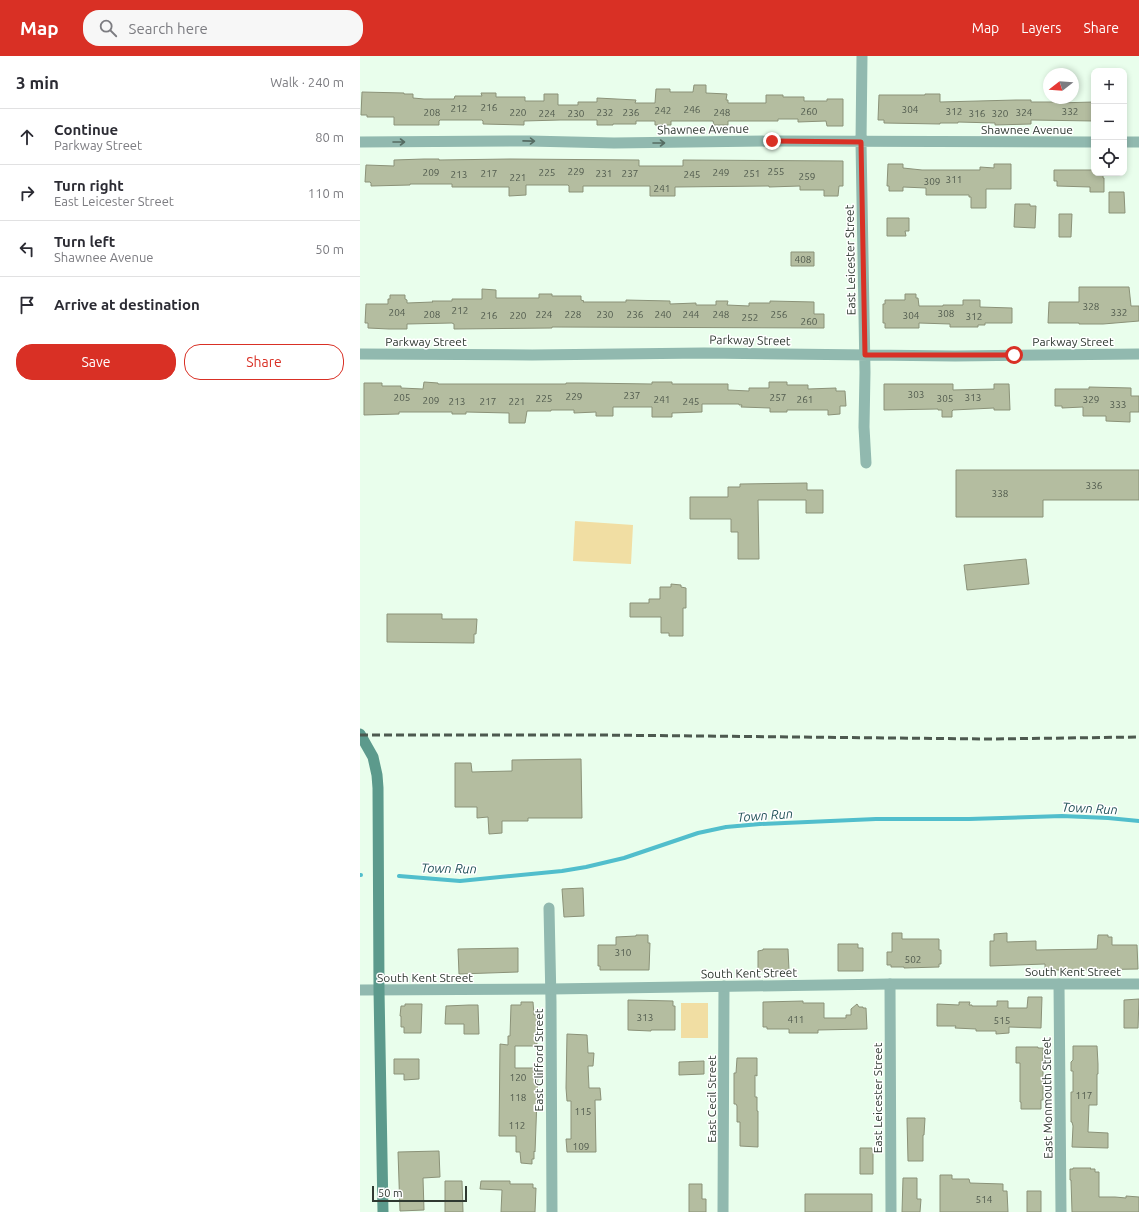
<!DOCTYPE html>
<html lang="en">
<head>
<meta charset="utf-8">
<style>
	body { margin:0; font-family:Ubuntu,sans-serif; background:#f7f7f7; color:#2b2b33 }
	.controls { position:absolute; right:12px; top:12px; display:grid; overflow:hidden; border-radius:8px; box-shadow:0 2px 6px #0003 }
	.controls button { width:36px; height:36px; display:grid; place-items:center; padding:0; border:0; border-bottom:1px solid #e1e1e2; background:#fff; color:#2b2b33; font:20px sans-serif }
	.compass { position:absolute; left:683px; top:12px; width:36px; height:36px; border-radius:50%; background:#fff; box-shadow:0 2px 6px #0003; rotate:253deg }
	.scale { position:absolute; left:12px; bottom:10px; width:95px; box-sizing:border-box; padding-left:4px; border:2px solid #2f3931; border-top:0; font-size:11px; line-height:14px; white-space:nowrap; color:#2f3931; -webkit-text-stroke:3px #fff; paint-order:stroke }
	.stop { position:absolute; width:12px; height:12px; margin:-9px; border:3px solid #d93025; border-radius:50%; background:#fff }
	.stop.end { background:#d93025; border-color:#fff; box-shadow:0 1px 4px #0008 }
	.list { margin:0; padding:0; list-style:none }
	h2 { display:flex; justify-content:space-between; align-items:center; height:52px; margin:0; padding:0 16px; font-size:17px }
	h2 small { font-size:13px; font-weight:400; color:#7c7c81 }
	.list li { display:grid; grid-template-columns:26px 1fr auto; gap:12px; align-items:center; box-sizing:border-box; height:56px; padding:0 16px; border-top:1px solid #e1e1e2 }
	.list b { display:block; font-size:15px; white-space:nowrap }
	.list p { margin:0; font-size:13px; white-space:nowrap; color:#7c7c81 }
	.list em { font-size:13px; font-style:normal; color:#7c7c81 }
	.actions { display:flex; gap:8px; padding:12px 16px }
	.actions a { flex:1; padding:9px 0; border:1px solid #d93025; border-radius:16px; text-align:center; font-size:14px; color:#d93025 }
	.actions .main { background:#d93025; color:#fff }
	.icon { flex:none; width:22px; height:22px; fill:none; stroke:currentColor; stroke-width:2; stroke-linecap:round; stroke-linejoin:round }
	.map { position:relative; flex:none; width:779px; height:1156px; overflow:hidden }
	header { display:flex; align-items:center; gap:24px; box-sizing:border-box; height:56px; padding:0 20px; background:#d93025; color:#fff }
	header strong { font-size:19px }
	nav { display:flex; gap:22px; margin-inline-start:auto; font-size:14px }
	.search { width:280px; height:36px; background:#f7f7f7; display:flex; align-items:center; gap:10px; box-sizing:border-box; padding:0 14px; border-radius:16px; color:#7c7c81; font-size:15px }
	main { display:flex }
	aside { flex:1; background:#fff }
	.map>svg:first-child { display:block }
	.green { fill:#f1dea3 }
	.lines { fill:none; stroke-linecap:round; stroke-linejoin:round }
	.stream { stroke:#51becc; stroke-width:4 }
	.building { fill:#b4bda0; stroke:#8b9278 }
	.minor { stroke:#91b9af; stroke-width:11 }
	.tertiary { stroke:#91b9af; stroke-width:11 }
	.secondary { stroke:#5c9a8c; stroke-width:11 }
	.rail { stroke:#4d594f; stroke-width:3; stroke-dasharray:8 4; stroke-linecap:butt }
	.oneway { stroke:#566c63 }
	.route { stroke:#d93025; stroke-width:5 }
	.labels { text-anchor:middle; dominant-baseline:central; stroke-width:3; stroke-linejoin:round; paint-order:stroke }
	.number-label { font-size:10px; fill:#505a4d }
	.street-label { font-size:12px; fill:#2f3931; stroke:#fff }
	.water-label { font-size:13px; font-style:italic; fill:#26555c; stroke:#fff }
</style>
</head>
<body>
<header>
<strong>Map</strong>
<div class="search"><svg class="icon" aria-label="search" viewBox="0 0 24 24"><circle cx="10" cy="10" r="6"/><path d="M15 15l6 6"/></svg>Search here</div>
<nav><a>Map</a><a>Layers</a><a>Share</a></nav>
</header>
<main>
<aside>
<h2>3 min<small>Walk · 240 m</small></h2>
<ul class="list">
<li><svg class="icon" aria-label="ahead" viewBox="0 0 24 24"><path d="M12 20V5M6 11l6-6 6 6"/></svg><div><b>Continue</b><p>Parkway Street</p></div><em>80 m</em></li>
<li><svg class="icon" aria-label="right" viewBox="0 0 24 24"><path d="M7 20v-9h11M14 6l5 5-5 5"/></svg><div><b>Turn right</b><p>East Leicester Street</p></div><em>110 m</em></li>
<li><svg class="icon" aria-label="left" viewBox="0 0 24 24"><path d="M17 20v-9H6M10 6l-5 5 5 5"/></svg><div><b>Turn left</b><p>Shawnee Avenue</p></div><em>50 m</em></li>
<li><svg class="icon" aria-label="arrive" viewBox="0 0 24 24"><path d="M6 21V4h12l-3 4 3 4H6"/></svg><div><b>Arrive at destination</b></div></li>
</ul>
<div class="actions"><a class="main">Save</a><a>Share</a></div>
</aside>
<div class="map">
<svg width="779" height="1156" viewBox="0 0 779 1156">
	<rect width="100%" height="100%" fill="#e9feec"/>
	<!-- green -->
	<path class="green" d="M215,465L273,469L271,508L213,505Z
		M321,947H348V982H321Z"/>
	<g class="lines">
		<!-- stream -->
		<path class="stream" d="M0,819H1
			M39,820L100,825L202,815L226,811L264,802L338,777L366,771L400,768L516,763H609L702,760L748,762L779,765"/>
	</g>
	<!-- building -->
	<path class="building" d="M334,29H346V37L367,38L366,44H368V47H406V39H423V41H444V45H467V43H483V70H467L466,65L438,66V63H418V65H368V69H354L353,65H311V69H295V65H276V68H253V69H237V64H200L164,65V69L123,68V65L122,64H80L79,65V69H34V61H7V59H1L2,36L44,37V38H53V42L64,43H94L95,40H122L121,37H136V41H165V45H184V38H198V49H218V46H237V42L276,44L275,47H295L296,33H310V36H333Z
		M565,38H580V46L656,44H671V46H696V47L734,46V65L671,64V68L635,69V67L598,66V67H580V68L524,67V64H518L519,39H565Z
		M64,103H79V104L150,103L279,104V110H323V104L483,105V130H479L478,140H464V134H440V130L409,131V130L315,131V140H290V130H223V136H209V130L208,129H166V139L149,140V131H92V128H50V129L11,130V127L10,126H5L6,109L34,110V104Z
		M528,108H543V112L562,114H620V111L634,112V108H651V133H626V152H611V141H609V139H566V132L543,131V135H529V130H527Z
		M694,114H734V117H743V122H744V136H730V131L697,130V125H694Z
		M749,136H764L765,157H749Z
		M655,148H670V150H676L675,172L654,171Z
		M699,158H712L711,181H699Z
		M527,162H549V175H545L546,180H527Z
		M431,196H454V210H431Z
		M719,231H769L771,250H779V265L743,268H719V267H688L689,246H719Z
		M122,233L136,234V242H179V238H192V240H221V244L224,245L223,246H266V244L310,245V248L336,247V249H356V245H368L367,249L389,250V247H410V245L454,246V258H464V272L192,271V272L94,273V268L92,267L47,268V273H29L8,272V267H5L6,248H28V243H30V239H45V243L47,244V247L73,246L72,245H92V243H122Z
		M545,238H556V242H558L559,250H583V249H603V244H620V251L652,252V267H625V269H618V271H590V268L559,267V272H525V267H523V248H525V244H545Z
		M64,326L78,327V328H206V327H222L292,328V326H312V328H368V334L389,335V332H409V326H427V329H448V333L476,332V335H485L486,350H480V358L468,359V354H427V356H410V352L381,351L382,349H379V348H342V356L312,357V361H292V351H253V360H236V356L214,357V354H191V355H167L165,367H149V357L106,356V358H92V356H39V358L4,359V327H22V330H41V332L63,333Z
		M524,328H593V334L634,333V328H649L650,354H634V352L593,354L592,355V361H582V354H578V353L524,354Z
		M729,331L771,332V340H779V356H770V366L746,365V360H723V351L702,352V350H695V333H729Z
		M596,414H779V444H683V461H596Z
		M447,427V434H463V457H446V444H398L399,503H378V476H371V463H330V441H368V431H380V428Z
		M666,503L669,528L607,534L604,509Z
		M311,528L321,529V531L326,532V552H323V580H309V577H301V561H270V547H289V543H300V531H311Z
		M27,558H82V563H117L116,578H114V587L27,586Z
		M221,703L222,762H168V765H142V777L129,778L128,761L117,762V751H95V707H111L112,716L152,715V704Z
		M223,832L224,860L204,861L202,833Z
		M532,877H542V883H579V894H581V908H579V911L544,912V911H531V909H527V896H532Z
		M647,877V886L676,885V894L737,893L738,879H748V881H752V889H777L778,913L719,914V916H704V914H685V908L630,910V885H634V878Z
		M276,879H288V887H290L289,914H240V910H238V889H256V881L276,880Z
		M478,888H498V892H503V915H478Z
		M158,892V916L99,918L98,893Z
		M403,893H428L429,914L398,915V895L403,894Z
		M668,941H682L681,972L649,971V977L636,978V975H616V973L595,972L596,970H577V948L599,949V946H610L609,949H612V950H637V945H648V952H667Z
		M779,943L778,972H764V944Z
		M268,944L313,945V950H315V974H291V975L268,974Z
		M443,945V947H464V962H486V959H491V953L497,948L499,951H503V952H506L507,973L458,974V977H429V973H407V971H403V946Z
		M161,946H173L174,959H177V988H174V990H155V1012H174V1017L178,1016L175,1096L174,1095V1103H172V1108L161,1107L160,1096H156V1080H139L140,988L148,989V980H150L151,949H161Z
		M45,948H62L61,977H44V971H41V960H40L41,950H45Z
		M109,949H118L119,978H104V968H85L86,950Z
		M207,978L227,979L228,997H234L233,1010H228L229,1032H240L241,1044H235L236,1096H207L206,1083H211V1045H207L206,1032Z
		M713,990H737L738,1008V1018H737V1049H729L728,1076L748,1077V1092L712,1091L713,1070L712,1066H711V1036H713V1015H711V1006L713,1004Z
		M656,991H678V992H683V1044H681V1053H661V1046H660V1007H656Z
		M377,1002H397V1020L395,1019V1041H397V1055H398V1091L380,1090V1066H377V1050L376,1048H374V1017H376Z
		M34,1003H59V1023L44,1024V1018H34Z
		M344,1005V1018L319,1019V1006Z
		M547,1062H565L564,1079H563V1105H548Z
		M500,1092H512V1094H513V1118H500Z
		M79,1095L80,1121L63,1122L64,1154L40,1155L38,1096Z
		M713,1112H731L730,1113H735V1116H739V1141H755L766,1142V1140L779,1141V1156H712L711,1124H710V1113H713Z
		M580,1119H592V1123H609L610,1127L643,1128V1135H647L648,1156H580Z
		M543,1122H557V1143H561L560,1156H542Z
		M85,1125H102L103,1156H85Z
		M121,1125H150V1128H173V1132H176L175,1156H141L142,1134L120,1133Z
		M329,1128H342V1143H346V1156H329Z
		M667,1135H681V1156H667Z
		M445,1138H512V1156H445Z"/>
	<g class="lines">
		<!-- minor -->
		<path class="minor" d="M502,0L501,86L505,316L504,371L506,407
			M0,86L169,85L254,87L412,85L734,86
			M764,86H779
			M0,298L172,299L344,297L595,300L779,298
			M189,852L191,946L192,1156
			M530,928L531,1156
			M699,928L701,1156
			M363,1156L364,930"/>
		<!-- tertiary -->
		<path class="tertiary" d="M0,934L191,933L530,928H779"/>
		<!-- secondary -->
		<path class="secondary" d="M0,678L13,701L17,719L18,732L19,934L23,1156"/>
		<!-- rail -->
		<path class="rail" d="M0,679H239L632,683L779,681"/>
	</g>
	<!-- one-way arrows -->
	<defs><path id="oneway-shaft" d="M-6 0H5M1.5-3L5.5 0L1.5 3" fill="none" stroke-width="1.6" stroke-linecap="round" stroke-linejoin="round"/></defs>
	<g class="oneway">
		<use href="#oneway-shaft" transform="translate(169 85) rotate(1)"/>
		<use href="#oneway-shaft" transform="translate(39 86)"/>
		<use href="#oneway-shaft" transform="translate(299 87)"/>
	</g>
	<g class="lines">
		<!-- route -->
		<path class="route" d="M412,85L501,86L505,299H654"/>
	</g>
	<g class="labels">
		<!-- number labels -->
		<g class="number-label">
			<text x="129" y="51">216</text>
			<text x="99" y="52">212</text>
			<text x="332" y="53">246</text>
			<text x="550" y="53">304</text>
			<text x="303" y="54">242</text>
			<text x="449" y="55">260</text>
			<text x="594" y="55">312</text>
			<text x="710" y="55">332</text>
			<text x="72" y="56">208</text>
			<text x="158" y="56">220</text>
			<text x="245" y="56">232</text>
			<text x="271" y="56">236</text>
			<text x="362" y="56">248</text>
			<text x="664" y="56">324</text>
			<text x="187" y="57">224</text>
			<text x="216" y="57">230</text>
			<text x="617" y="57">316</text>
			<text x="640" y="57">320</text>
			<text x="216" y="115">229</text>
			<text x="416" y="115">255</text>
			<text x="71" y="116">209</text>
			<text x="187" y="116">225</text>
			<text x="361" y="116">249</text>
			<text x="129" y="117">217</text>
			<text x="244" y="117">231</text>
			<text x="270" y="117">237</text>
			<text x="392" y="117">251</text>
			<text x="99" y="118">213</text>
			<text x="332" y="118">245</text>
			<text x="447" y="120">259</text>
			<text x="158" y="121">221</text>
			<text x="594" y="123">311</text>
			<text x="572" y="125">309</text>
			<text x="302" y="132">241</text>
			<text x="443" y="203">408</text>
			<text x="731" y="250">328</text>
			<text x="100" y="254">212</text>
			<text x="37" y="256">204</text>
			<text x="759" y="256">332</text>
			<text x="586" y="257">308</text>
			<text x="72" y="258">208</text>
			<text x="184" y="258">224</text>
			<text x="213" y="258">228</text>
			<text x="245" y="258">230</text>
			<text x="275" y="258">236</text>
			<text x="303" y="258">240</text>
			<text x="331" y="258">244</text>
			<text x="361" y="258">248</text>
			<text x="419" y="258">256</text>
			<text x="129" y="259">216</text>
			<text x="158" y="259">220</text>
			<text x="551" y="259">304</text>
			<text x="614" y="260">312</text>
			<text x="390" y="261">252</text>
			<text x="449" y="265">260</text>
			<text x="556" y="338">303</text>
			<text x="272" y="339">237</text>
			<text x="214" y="340">229</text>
			<text x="42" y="341">205</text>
			<text x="418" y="341">257</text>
			<text x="613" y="341">313</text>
			<text x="184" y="342">225</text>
			<text x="585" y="342">305</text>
			<text x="302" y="343">241</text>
			<text x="445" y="343">261</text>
			<text x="731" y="343">329</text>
			<text x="71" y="344">209</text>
			<text x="97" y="345">213</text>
			<text x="128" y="345">217</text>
			<text x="157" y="345">221</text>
			<text x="331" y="345">245</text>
			<text x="758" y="348">333</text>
			<text x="734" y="429">336</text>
			<text x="640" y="437">338</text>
			<text x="263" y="896">310</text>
			<text x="553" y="903">502</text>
			<text x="285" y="961">313</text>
			<text x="436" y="963">411</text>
			<text x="642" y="964">515</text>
			<text x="158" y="1021">120</text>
			<text x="724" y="1039">117</text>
			<text x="158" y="1041">118</text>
			<text x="223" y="1055">115</text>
			<text x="157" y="1069">112</text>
			<text x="221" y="1090">109</text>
			<text x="624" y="1143">514</text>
		</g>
		<!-- street labels -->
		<g class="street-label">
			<text transform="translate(343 73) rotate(-1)">Shawnee Avenue</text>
			<text x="667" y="73">Shawnee Avenue</text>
			<text transform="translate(490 204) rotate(-91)">East Leicester Street</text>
			<text transform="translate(390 284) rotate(1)">Parkway Street</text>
			<text x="66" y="285">Parkway Street</text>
			<text x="713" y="285">Parkway Street</text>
			<text x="713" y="915">South Kent Street</text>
			<text transform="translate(389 917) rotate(-1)">South Kent Street</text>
			<text x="65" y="921">South Kent Street</text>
			<text transform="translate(178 1004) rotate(-90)">East Clifford Street</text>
			<text transform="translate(517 1042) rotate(-90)">East Leicester Street</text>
			<text transform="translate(687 1042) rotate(-91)">East Monmouth Street</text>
			<text transform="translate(351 1043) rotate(-90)">East Cecil Street</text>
		</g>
		<!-- water labels -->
		<g class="water-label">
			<text transform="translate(730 752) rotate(3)">Town Run</text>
			<text transform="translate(405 759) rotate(-4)">Town Run</text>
			<text transform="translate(89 812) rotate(1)">Town Run</text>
		</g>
	</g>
</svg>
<div class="controls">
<button>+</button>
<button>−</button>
<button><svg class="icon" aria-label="locate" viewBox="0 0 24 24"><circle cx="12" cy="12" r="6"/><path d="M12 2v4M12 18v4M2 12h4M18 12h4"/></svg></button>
</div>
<svg class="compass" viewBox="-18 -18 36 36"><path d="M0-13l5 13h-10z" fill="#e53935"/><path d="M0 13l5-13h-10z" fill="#7c7c81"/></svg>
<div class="scale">50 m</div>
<div class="stop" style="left:654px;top:299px"></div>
<div class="stop end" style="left:412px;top:85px"></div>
</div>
</main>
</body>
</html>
